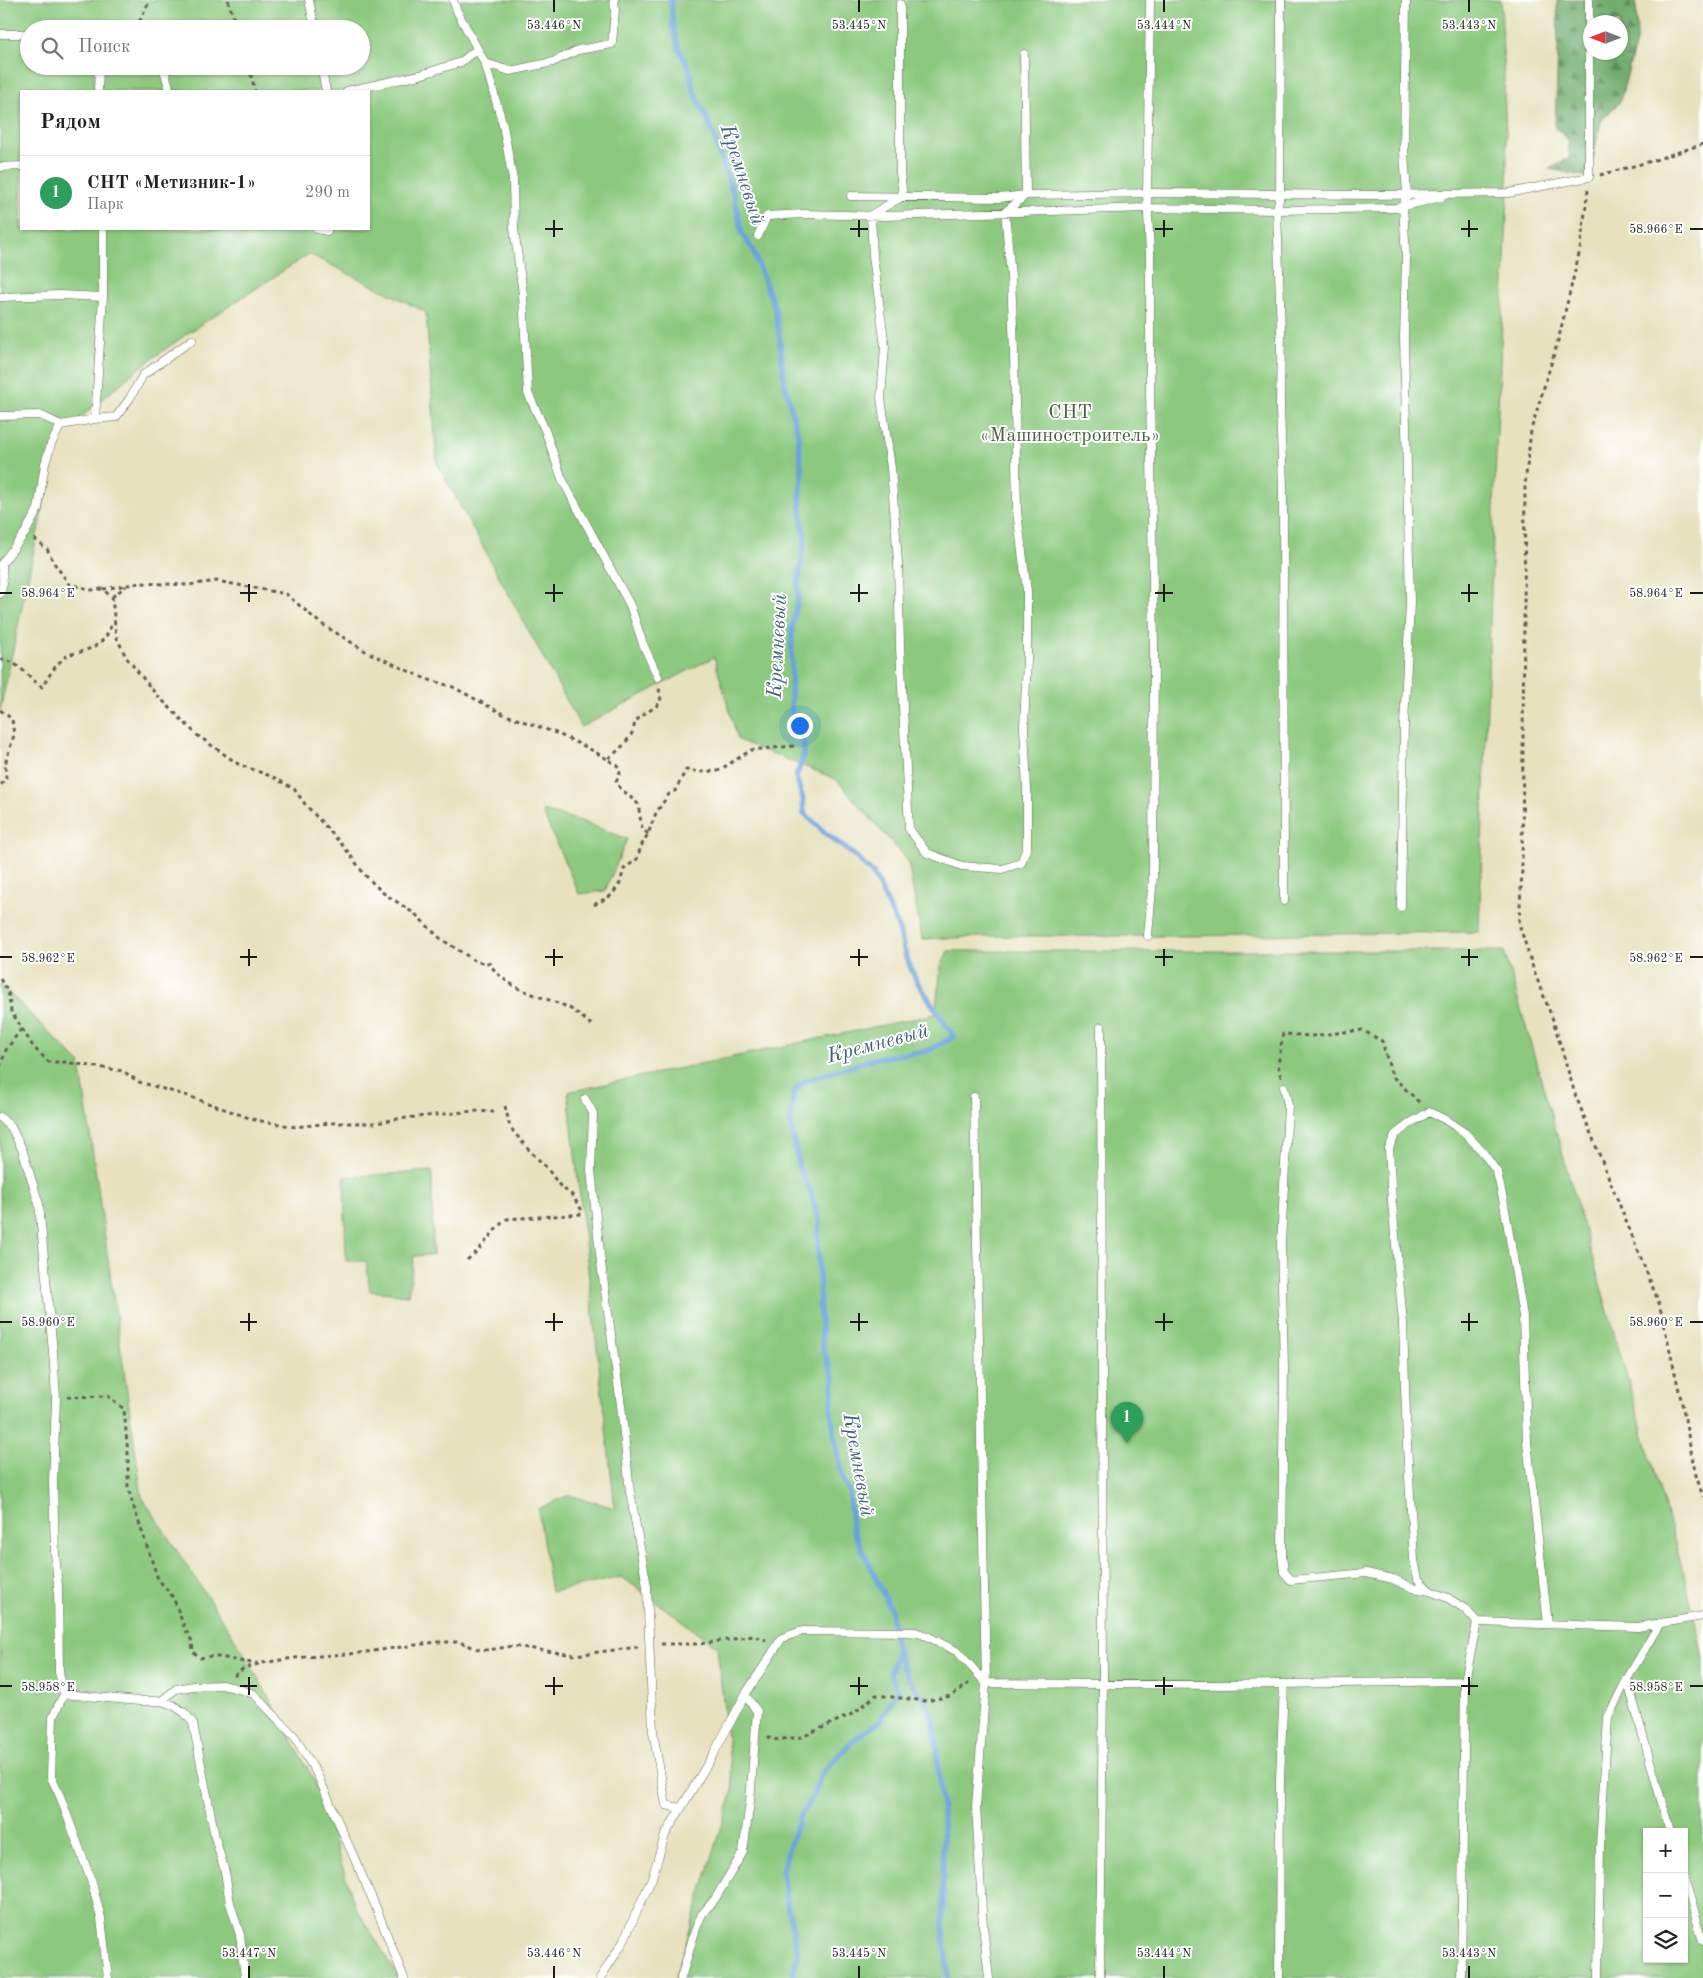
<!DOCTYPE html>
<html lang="ru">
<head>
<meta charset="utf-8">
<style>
	body { margin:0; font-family:"Old Standard TT",serif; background:#f2f2f2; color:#222 }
	.controls { position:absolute; right:15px; bottom:15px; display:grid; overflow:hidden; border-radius:0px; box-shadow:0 1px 4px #0004 }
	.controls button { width:45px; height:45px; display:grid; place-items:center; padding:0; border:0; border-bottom:1px solid #e0e0e0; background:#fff; color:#222; font:25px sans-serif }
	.compass { position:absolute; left:1583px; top:15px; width:45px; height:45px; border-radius:50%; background:#fff; box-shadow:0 1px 4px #0004; rotate:270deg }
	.you { position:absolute; left:799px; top:725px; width:18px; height:18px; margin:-12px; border:4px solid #fff; border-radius:50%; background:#1a73e8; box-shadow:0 0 0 8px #1a73e833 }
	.badge { display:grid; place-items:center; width:32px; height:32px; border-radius:50%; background:#111827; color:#fff; font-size:16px; font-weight:700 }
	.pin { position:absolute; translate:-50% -41px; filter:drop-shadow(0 1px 2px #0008) }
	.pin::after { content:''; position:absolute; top:26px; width:18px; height:15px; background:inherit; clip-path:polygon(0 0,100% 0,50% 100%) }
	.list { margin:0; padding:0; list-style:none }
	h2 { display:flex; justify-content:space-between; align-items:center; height:65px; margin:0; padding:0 20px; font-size:21px }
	h2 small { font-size:16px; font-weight:400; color:#767676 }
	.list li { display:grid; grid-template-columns:32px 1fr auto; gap:15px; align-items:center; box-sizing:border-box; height:75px; padding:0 20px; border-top:1px solid #e0e0e0 }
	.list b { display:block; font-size:19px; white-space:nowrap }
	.list p { margin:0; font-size:16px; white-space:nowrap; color:#767676 }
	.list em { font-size:16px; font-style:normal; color:#767676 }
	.icon { flex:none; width:28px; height:28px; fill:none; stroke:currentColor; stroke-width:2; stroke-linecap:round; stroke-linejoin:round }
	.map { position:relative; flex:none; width:1703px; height:1978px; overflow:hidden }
	.search { position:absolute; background:#fff; box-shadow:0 1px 4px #0004; left:20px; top:20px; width:350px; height:55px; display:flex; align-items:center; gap:12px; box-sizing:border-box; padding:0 18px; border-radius:28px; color:#767676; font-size:19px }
	.panel { position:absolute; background:#fff; box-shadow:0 1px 4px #0004; left:20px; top:90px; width:350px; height:140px; border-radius:0px }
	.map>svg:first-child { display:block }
	.green { fill:#8cc97f; stroke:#54724e; fill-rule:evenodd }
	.forest { fill:url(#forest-firs); stroke:#466445; fill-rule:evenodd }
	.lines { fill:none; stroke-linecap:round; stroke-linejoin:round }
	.stream { stroke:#6aa3d9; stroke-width:5.5 }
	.lane-casing { stroke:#636155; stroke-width:9 }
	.path { stroke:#636155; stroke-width:3; stroke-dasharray:4 4; stroke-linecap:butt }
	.lane { stroke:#fff; stroke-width:8 }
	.ticks { fill:none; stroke:#1c1c1c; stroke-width:2 }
	.labels { text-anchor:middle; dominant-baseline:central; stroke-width:4; stroke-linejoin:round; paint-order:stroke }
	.park-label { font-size:20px; fill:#496144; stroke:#fff }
	.water-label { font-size:21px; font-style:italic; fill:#43607a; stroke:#fff }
	.ticks-label { font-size:12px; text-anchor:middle; fill:#1c1c1c; stroke:#fff; stroke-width:4; stroke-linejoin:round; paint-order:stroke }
</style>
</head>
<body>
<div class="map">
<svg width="1703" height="1978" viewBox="0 0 1703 1978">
	<defs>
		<pattern id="forest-firs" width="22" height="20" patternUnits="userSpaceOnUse" patternTransform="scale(1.25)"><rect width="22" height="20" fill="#71ad6e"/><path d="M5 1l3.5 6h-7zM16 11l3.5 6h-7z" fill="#5c8c5a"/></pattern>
	</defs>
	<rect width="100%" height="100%" fill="#fff"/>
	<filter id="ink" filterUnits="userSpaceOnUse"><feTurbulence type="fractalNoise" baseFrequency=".02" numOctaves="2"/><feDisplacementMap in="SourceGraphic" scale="10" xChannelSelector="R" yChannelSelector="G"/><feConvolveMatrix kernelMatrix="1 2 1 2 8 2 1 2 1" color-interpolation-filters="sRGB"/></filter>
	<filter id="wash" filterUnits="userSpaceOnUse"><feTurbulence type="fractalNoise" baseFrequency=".0096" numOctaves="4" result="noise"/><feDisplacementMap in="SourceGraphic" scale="20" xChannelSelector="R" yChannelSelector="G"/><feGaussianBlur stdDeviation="1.12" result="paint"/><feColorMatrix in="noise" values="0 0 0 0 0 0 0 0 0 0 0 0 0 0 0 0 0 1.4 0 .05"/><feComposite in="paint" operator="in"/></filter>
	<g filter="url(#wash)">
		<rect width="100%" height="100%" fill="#e7e1be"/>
		<!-- green -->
		<path class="green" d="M0,0H1501L1508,193L1496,453L1479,932L1183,936H1007L922,939L908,861L836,779L738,740L714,657L581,727L437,463L426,312L309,254L188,333L138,369L58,436L0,711ZM29,29H361V66H29ZM21,91H369V229H21Z
			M542,811L578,820L627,839L605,891L579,894Z
			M948,951H1504L1685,1578L1703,1658V1978H675L733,1790L717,1647L622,1577L551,1592L538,1509L569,1495L615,1508L568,1092L935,1014L941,967ZM1647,1832H1684V1959H1647Z
			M0,984L80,1063L142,1497L247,1658L315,1782L355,1906L399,1978H0Z
			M432,1171L433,1255L414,1256L408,1295L370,1291L366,1261H346L344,1177Z"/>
		<!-- forest -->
		<path class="forest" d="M1557,0H1636L1637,38L1620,102L1601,121L1589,177L1549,169L1569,158V141L1555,127L1558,50ZM1590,22H1620V52H1590Z"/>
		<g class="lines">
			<!-- stream -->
			<path class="stream" d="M671,0L673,27L679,50L690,70L693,89L713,133L735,200L742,234L753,250L775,309L781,349L784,380L798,435L802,476L800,499L802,523L805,536L798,584V597L792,627L791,711L803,726L804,754L796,777L803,799L804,813L824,832L855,856L874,875L898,926L906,957L916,980L954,1037L927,1051L877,1058L807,1080L801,1084L793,1094L791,1125L799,1168L809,1188L820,1223L818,1229L820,1314L823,1349L834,1378L831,1411L837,1449L843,1479L849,1491L852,1528L891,1610L897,1652L890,1674L898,1690L880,1721L856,1738L822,1772L814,1794L800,1817L791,1841L782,1871L786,1900L798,1952L792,1978
				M897,1652L909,1680L926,1701L934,1722L943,1818V1926L948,1978"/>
		</g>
	</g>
	<g filter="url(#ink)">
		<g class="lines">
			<!-- lane casing -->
			<g class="lane-casing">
				<path id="lane" d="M309,0L315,29
					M453,0L457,11L485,63L503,125L513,180L514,229L523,294L528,393L545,430L562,479L630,605L643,644L658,677
					M1281,0L1280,194L1277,210L1281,332L1280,409L1283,486L1284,901
					M900,4V173L903,196L871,215L873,256L885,347L881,398L891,468L898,562L900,647L909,829L927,853L962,866L1002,869L1021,863L1027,847V790L1024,727L1027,659V591L1017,512L1014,350L1011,276L1005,212L1026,195L1024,54
					M0,34H29
					M485,63L510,71L553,62L578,50L612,44L615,10L614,0
					M163,66L170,91
					M321,66L326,91
					M98,91L99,66
					M347,91L420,75L461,62L477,49
					M0,167L21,166
					M851,196L999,198L1026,195L1156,193L1374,195L1508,193L1589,177V0
					M317,229L327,231L328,229
					M758,236L767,216L803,214L885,216L1147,208L1277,210L1396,208L1441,197
					M0,297L60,295L103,297V229
					M0,416L40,415L61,425L95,419L103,297
					M95,419L116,417L130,398L143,375L192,340
					M0,566L25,533L38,509L45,464L51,444L61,425
					M0,594L3,584L2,566
					M1401,907L1404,724L1410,603L1404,338L1406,258L1403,206L1407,194L1404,153L1406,0
					M1148,936L1153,876L1154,650L1150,389V253L1147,194L1150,0
					M1284,1087L1288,1105L1281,1245L1284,1367L1282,1555L1284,1572L1291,1580L1366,1573L1393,1579L1413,1588L1430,1591L1448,1598L1465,1609L1477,1622
					M974,1097L986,1683L976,1806L983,1926L989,1978
					M585,1099L593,1113L591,1170L601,1263L621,1405L630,1492L647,1586L653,1732L666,1805L680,1808
					M0,1117L11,1127L22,1149L39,1204L53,1352L56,1398L53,1483L55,1553L58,1586L59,1672L64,1694L53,1717L51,1777L60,1796L92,1883L101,1918L108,1978
					M1430,1591L1418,1579L1414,1560L1407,1445L1403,1323L1392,1202L1389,1148L1395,1135L1412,1122L1429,1112L1444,1119L1465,1133L1482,1151L1497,1172L1504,1204L1523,1316L1527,1442L1548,1624
					M1627,1679L1670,1832
					M64,1694L139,1701H161L173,1705L185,1713L193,1723L215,1837L225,1872L230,1903L240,1935L245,1978
					M161,1701L176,1689L193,1686L222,1685L235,1688L254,1694L295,1737L318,1776L375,1905L404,1978
					M1684,1878L1703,1940
					M600,1978L622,1944L652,1878L665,1835L714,1753L745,1695L782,1638L802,1631L915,1632L927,1636L958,1652L986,1683L1219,1685L1465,1681
					M681,1978L695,1931L702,1914L715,1899L743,1852L750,1802L757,1711L745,1695
					M1100,1978L1103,1683L1101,1027
					M1279,1978L1280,1779L1284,1684
					M1461,1978L1465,1681L1477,1622L1638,1627L1703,1616
					M1598,1978L1600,1846L1608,1717L1627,1679L1660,1623"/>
			</g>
			<!-- path -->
			<path class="path" d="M228,0L237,29
				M136,29L150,0
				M249,66L255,91
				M1600,175L1652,161L1703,144
				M1588,190L1580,250L1558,341L1531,430L1525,485L1522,870L1519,924L1534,971L1553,1020L1575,1094L1659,1303L1683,1408L1695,1472L1703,1497
				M34,539L47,549L54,563L69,584L92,590L102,589L112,597L116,636L126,657L155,693L197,735L238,764L273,777L294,789L305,804L345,848L364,874L382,892L415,914L441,939L477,962L489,963C507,990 536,994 565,1006C575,1010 585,1020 594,1027
				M103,589L140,583L188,585L217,581L286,594L320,623L367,652L426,679L453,687L503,714L556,733L588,748L607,759
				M112,597L126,586
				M0,659C18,661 28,677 42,687C49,676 57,662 68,655C72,653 79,653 83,651C100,646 108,638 112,622
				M0,710L12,719L14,735L5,764L6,779L0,786
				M648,834L642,828L638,804L620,788L616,782L620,774L618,766L607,759C616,753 626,744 632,733C634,729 634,724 636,721C643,713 654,710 661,701L659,688
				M594,905L612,895L620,883L624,869L637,859L641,846L648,834L656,813L669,794L675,791L686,770L701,772L718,771L751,750L794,746
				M0,979L8,991L11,1011L34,1048L49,1062H65L123,1071L139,1082L188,1096L255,1120L296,1127L329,1123H377L397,1119L474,1111L494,1112
				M0,1067L6,1050L22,1028
				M1281,1077L1278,1065L1283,1034L1312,1036L1362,1030L1382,1041L1392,1076L1420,1103
				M505,1106L510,1127L527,1148L547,1168L560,1186L572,1195L583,1212
				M467,1260C484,1247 492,1230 507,1219L583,1214
				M67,1397L108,1396L124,1409L128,1454V1487L133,1505L158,1579L173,1597L185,1629L192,1641L193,1652L201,1658C217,1653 238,1663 257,1663
				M661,1644H699L754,1636L766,1640
				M234,1676L244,1668L262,1663L294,1658L359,1653L437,1642H459L478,1649L488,1650L513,1646L574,1655L638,1647
				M768,1736L772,1740L802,1737L854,1713L876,1695L926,1701L951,1696L969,1683"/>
			<!-- lane -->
			<use href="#lane" class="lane"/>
		</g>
	</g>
	<!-- ticks -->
	<path class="ticks" d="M554,0V12M859,0V12M1164,0V12M1469,0V12M554,220V237M859,220V237M1164,220V237M1469,220V237M545,229H563M850,229H868M1155,229H1173M1461,229H1478M1690,229H1703M249,584V602M554,584V602M859,584V602M1164,584V602M1469,584V602M0,593H12M240,593H257M545,593H563M850,593H868M1155,593H1173M1461,593H1478M1690,593H1703M249,949V966M554,949V966M859,949V966M1164,949V966M1469,949V966M0,957H12M240,957H257M545,957H563M850,957H868M1155,957H1173M1461,957H1478M1690,957H1703M249,1313V1331M554,1313V1331M859,1313V1331M1164,1313V1331M1469,1313V1331M0,1322H12M240,1322H257M545,1322H563M850,1322H868M1155,1322H1173M1461,1322H1478M1690,1322H1703M249,1677V1695M554,1677V1695M859,1677V1695M1164,1677V1695M1469,1677V1695M0,1686H12M240,1686H257M545,1686H563M850,1686H868M1155,1686H1173M1461,1686H1478M1690,1686H1703M249,1966V1978M554,1966V1978M859,1966V1978M1164,1966V1978M1469,1966V1978"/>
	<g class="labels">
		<!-- park labels -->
		<g class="park-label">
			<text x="1070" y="413">СНТ<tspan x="1070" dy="23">«Машиностроитель»</tspan></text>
		</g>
		<!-- water labels -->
		<g class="water-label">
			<text transform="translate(742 175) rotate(72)">Кремневый</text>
			<text transform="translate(778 646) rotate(-87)">Кремневый</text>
			<text transform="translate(878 1044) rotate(-15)">Кремневый</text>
			<text transform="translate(858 1465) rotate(80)">Кремневый</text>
		</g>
	</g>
	<g class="ticks-label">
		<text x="554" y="29">53.446°N</text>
		<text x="859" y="29">53.445°N</text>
		<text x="1164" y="29">53.444°N</text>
		<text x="1469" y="29">53.443°N</text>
		<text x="1656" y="233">58.966°E</text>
		<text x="1656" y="597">58.964°E</text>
		<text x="48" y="597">58.964°E</text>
		<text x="1656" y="962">58.962°E</text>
		<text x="48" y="962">58.962°E</text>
		<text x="1656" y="1326">58.960°E</text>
		<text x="48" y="1326">58.960°E</text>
		<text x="1656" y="1691">58.958°E</text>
		<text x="48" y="1691">58.958°E</text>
		<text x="249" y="1957">53.447°N</text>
		<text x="554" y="1957">53.446°N</text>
		<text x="859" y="1957">53.445°N</text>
		<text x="1164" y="1957">53.444°N</text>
		<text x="1469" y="1957">53.443°N</text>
	</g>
</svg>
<div class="controls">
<button>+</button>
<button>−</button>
<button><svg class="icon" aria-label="layers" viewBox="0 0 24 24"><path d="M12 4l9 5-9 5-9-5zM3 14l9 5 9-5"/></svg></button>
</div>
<svg class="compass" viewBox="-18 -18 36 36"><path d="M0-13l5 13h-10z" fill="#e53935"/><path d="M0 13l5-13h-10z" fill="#767676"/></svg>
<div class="you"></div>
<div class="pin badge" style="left:1127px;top:1443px;background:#2e9e5b">1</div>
<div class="search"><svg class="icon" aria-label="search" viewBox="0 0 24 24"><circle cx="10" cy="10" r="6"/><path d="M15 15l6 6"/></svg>Поиск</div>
<section class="panel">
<h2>Рядом<small></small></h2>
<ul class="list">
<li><span class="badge" style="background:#2e9e5b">1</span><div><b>СНТ «Метизник-1»</b><p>Парк</p></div><em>290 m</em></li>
</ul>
</section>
</div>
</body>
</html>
